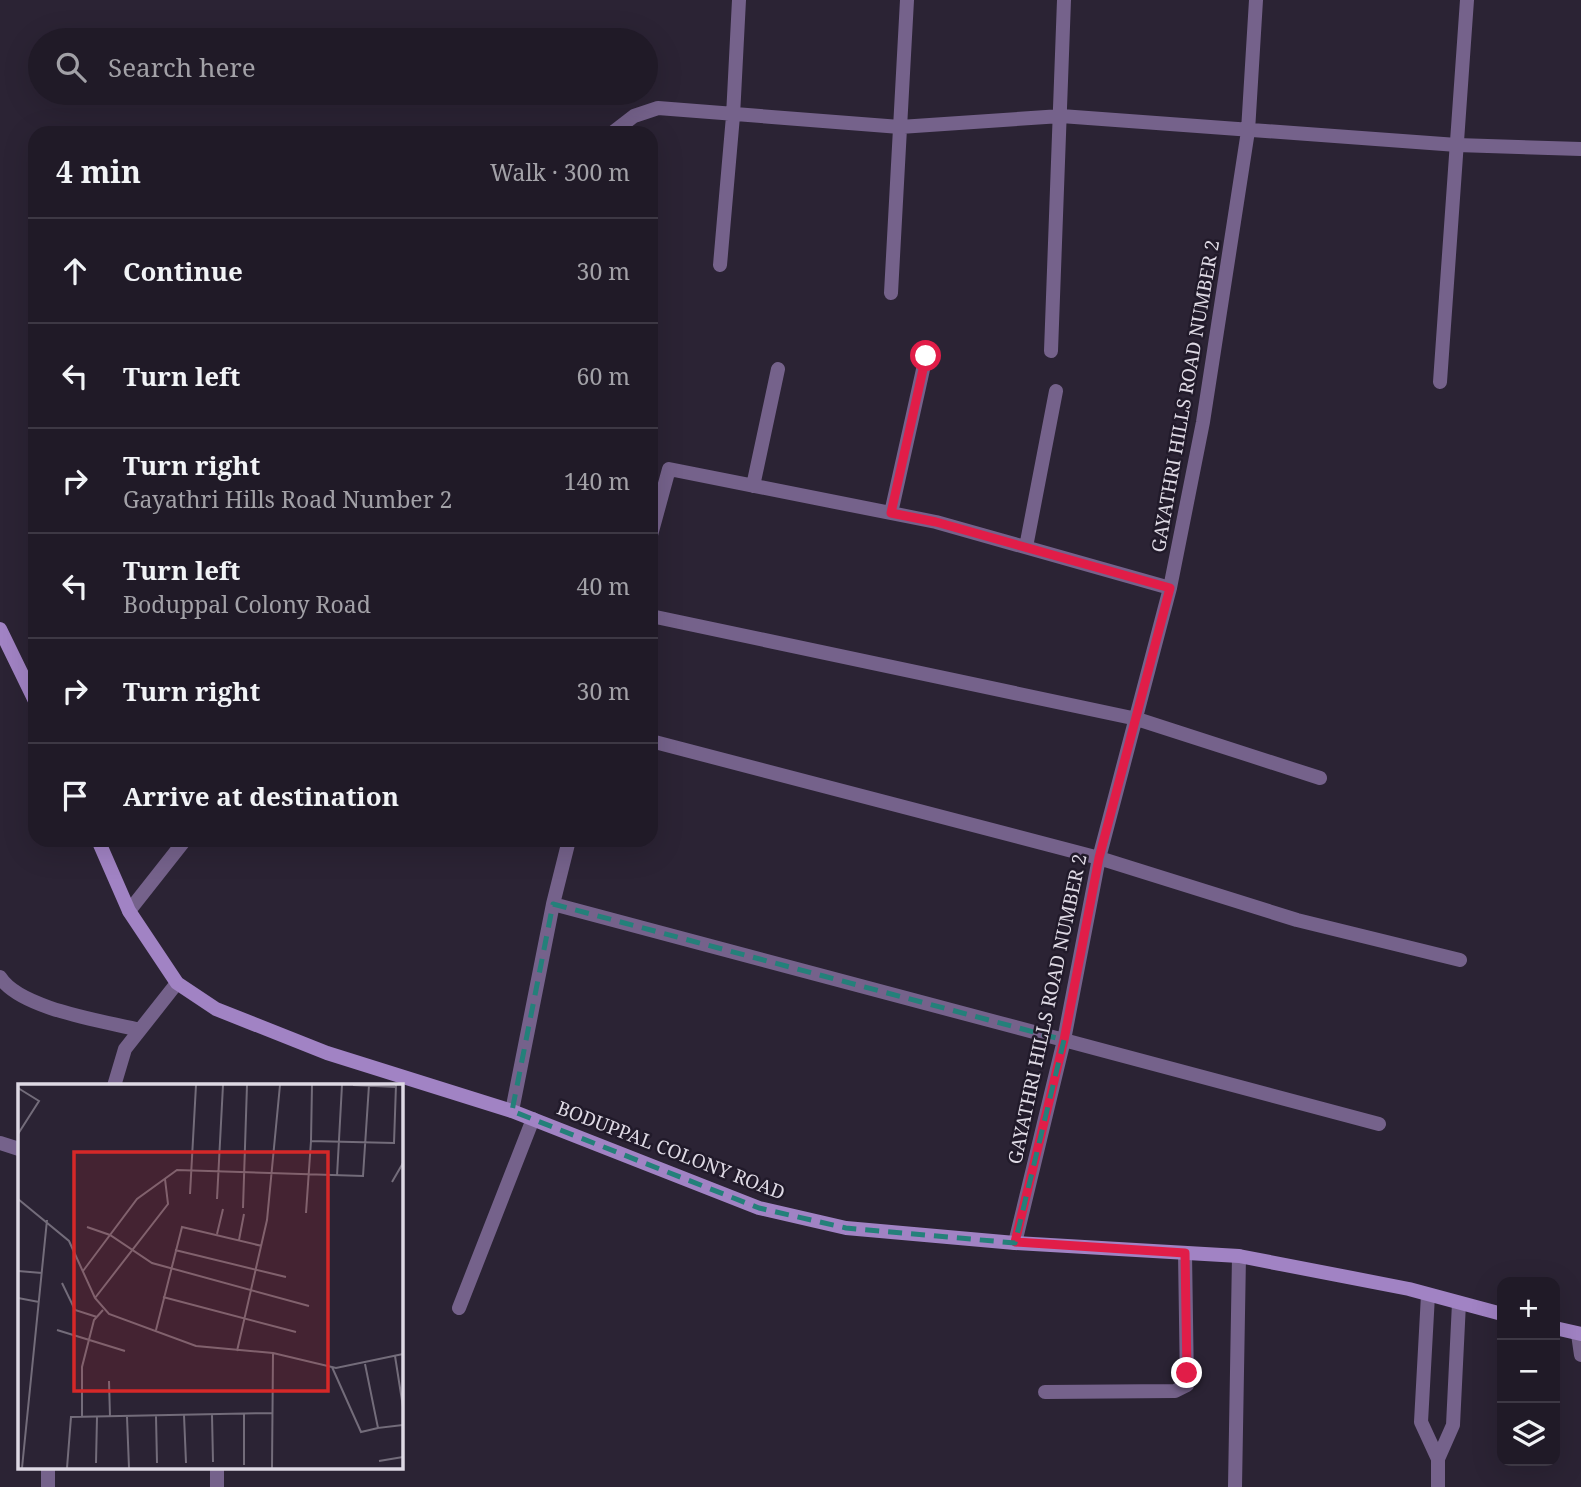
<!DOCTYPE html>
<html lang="en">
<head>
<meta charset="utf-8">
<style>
	body { margin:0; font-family:"Noto Serif",serif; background:#2d2733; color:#f1f3f6 }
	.controls { position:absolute; right:21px; bottom:21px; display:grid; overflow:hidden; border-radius:14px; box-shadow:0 7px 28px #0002 }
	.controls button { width:63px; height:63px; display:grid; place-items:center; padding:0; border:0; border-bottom:2px solid #3d3844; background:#201a27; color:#f1f3f6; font:35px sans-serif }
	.stop { position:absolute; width:21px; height:21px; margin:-16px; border:5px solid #e11d48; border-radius:50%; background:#fff }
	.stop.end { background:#e11d48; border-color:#fff; box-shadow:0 2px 7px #0008 }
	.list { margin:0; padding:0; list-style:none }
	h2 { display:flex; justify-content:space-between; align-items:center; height:91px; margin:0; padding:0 28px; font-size:30px }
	h2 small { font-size:23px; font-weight:400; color:#a2a1a7 }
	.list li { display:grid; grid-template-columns:46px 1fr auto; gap:21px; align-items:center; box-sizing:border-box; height:105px; padding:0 28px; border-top:2px solid #3d3844 }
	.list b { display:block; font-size:26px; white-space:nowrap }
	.list p { margin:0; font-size:23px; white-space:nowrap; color:#a2a1a7 }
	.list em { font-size:23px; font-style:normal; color:#a2a1a7 }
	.icon { flex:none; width:38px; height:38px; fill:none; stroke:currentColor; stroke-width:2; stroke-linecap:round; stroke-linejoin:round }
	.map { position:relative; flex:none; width:1581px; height:1487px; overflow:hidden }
	.search { position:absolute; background:#201a27; box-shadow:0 7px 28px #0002; left:28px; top:28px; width:630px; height:77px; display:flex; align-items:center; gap:18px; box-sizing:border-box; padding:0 24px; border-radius:38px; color:#a2a1a7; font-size:26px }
	.panel { position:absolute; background:#201a27; box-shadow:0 7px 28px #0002; left:28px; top:126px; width:630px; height:721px; border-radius:21px }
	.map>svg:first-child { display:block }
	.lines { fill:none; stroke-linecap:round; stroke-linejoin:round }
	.lane { stroke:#75628b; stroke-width:14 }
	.street { stroke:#75628b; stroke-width:14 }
	.secondary { stroke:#a183c4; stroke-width:14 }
	.route { stroke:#e11d48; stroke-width:9 }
	.marked { fill:none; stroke:#24807a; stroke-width:5; stroke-dasharray:14 9; stroke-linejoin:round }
	.labels { text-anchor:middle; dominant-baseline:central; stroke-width:5; stroke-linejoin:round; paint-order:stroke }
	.street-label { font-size:19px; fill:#ded9e4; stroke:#211a2a }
	.inset-road { fill:none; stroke:#736c7a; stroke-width:2 }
	.view { fill:#d62828; fill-opacity:0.15; stroke:#d62828; stroke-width:3.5 }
	.inset-edge { fill:none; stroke:#ded9e4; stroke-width:3.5 }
</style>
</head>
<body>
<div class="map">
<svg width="1581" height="1487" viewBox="0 0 1581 1487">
	<rect width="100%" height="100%" fill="#2b2334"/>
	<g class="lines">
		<!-- lane -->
		<path class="lane" d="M1428,1295L1421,1422L1438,1459V1487
			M459,1308L533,1119
			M1578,1334L1581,1355
			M1045,1392L1175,1391L1187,1385L1185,1253
			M1438,1459L1453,1425L1459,1303"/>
		<!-- street -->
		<path class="street" d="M612,133L634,116L658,108L900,127L1061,116L1457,145L1581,149
			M720,265L733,116L739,0
			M891,293L907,0
			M1051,351L1064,0
			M1440,382L1467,0
			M753,486L778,369
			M891,513L926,356
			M651,535L669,469L936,522L1170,588
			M1026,547L1056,391
			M651,616L1137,719L1320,778
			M651,741L1099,858L1297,920L1460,960
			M553,904L1379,1124
			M129,911L185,840
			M0,977C20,1009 104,1021 140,1030
			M114,1086L125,1049L177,983
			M512,1111L553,904L569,840
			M0,1143L19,1149
			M1015,1243L1064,1040L1099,858L1170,588L1203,422L1248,131L1256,0
			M217,1468V1487
			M48,1487V1468
			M1235,1487L1239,1256"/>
		<!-- secondary -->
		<path class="secondary" d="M0,629L35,701
			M98,840L129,911L177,983L216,1009L327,1053L512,1111L759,1208L846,1228L1015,1243L1239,1256L1409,1289L1502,1314
			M1555,1328L1581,1334"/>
	</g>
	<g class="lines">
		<!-- route -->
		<path class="route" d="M926,356L891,513L936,522L1170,588L1099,858L1064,1040L1015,1242L1185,1253L1187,1373"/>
	</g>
	<!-- marked area -->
	<path class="marked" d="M553,904L1064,1040L1015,1243L846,1228L759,1208L512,1111Z"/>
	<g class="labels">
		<!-- street labels -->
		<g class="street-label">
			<text transform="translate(1185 396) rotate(-80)">GAYATHRI HILLS ROAD NUMBER 2</text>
			<text transform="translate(1047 1009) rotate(-78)">GAYATHRI HILLS ROAD NUMBER 2</text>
			<text transform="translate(671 1150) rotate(21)">BODUPPAL COLONY ROAD</text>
		</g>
	</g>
	<!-- overview -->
	<g transform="translate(18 1084)">
		<rect width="385" height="385" fill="#2b2334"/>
		<path class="inset-road" d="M294,1L293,57L376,59L378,1M335,1L378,3M0,4L21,17L0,50M319,92L324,1M374,98L385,79M172,110L178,1M0,115L51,157L77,214L91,230L178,262L255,269L318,284L385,270M199,115L205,1M225,124L229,1M288,129L293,57M69,143L92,151L134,179L291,222M199,150L205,125M221,156L226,130M157,166L268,193M0,187L24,189M65,187L119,115L159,86L345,92L351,1M44,199L57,226L79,233M145,213L278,248M0,214L21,218M77,214L150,120L147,95M39,246L107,267M138,246L164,143L244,162M219,267L249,136L262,1M377,272L385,323M347,280L360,344L385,341M314,283L343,348L360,344M91,297L92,333M226,330V381M166,331L168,379M194,331L195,378M138,332L139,379M64,333V283L76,236L85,226M109,333L111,384M361,377L385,373M78,379L79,333M4,384L29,136M49,384L53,333L254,329M254,384L255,269"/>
		<path class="view" d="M56,68H310V307H56Z"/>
		<rect width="385" height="385" class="inset-edge"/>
	</g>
</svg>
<div class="controls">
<button>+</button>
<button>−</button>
<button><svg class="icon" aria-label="layers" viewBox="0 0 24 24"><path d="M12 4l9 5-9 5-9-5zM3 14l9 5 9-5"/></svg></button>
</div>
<div class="stop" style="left:926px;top:356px"></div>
<div class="stop end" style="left:1187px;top:1373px"></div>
<div class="search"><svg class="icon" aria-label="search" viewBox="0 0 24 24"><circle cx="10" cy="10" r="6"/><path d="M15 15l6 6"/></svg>Search here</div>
<section class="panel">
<h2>4 min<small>Walk · 300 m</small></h2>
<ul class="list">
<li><svg class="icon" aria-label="ahead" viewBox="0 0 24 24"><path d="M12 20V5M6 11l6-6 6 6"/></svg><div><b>Continue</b></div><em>30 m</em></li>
<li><svg class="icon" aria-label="left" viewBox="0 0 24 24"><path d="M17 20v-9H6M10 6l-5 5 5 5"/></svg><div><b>Turn left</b></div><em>60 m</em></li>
<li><svg class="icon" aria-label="right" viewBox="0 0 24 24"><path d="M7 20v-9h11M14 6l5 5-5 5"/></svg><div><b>Turn right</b><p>Gayathri Hills Road Number 2</p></div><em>140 m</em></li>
<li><svg class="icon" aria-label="left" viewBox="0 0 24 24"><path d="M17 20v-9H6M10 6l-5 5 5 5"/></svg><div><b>Turn left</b><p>Boduppal Colony Road</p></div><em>40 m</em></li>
<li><svg class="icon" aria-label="right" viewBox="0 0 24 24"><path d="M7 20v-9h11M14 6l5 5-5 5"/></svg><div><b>Turn right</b></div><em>30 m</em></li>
<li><svg class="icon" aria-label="arrive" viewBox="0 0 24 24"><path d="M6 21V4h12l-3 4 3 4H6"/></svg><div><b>Arrive at destination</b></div></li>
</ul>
</section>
</div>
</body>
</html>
